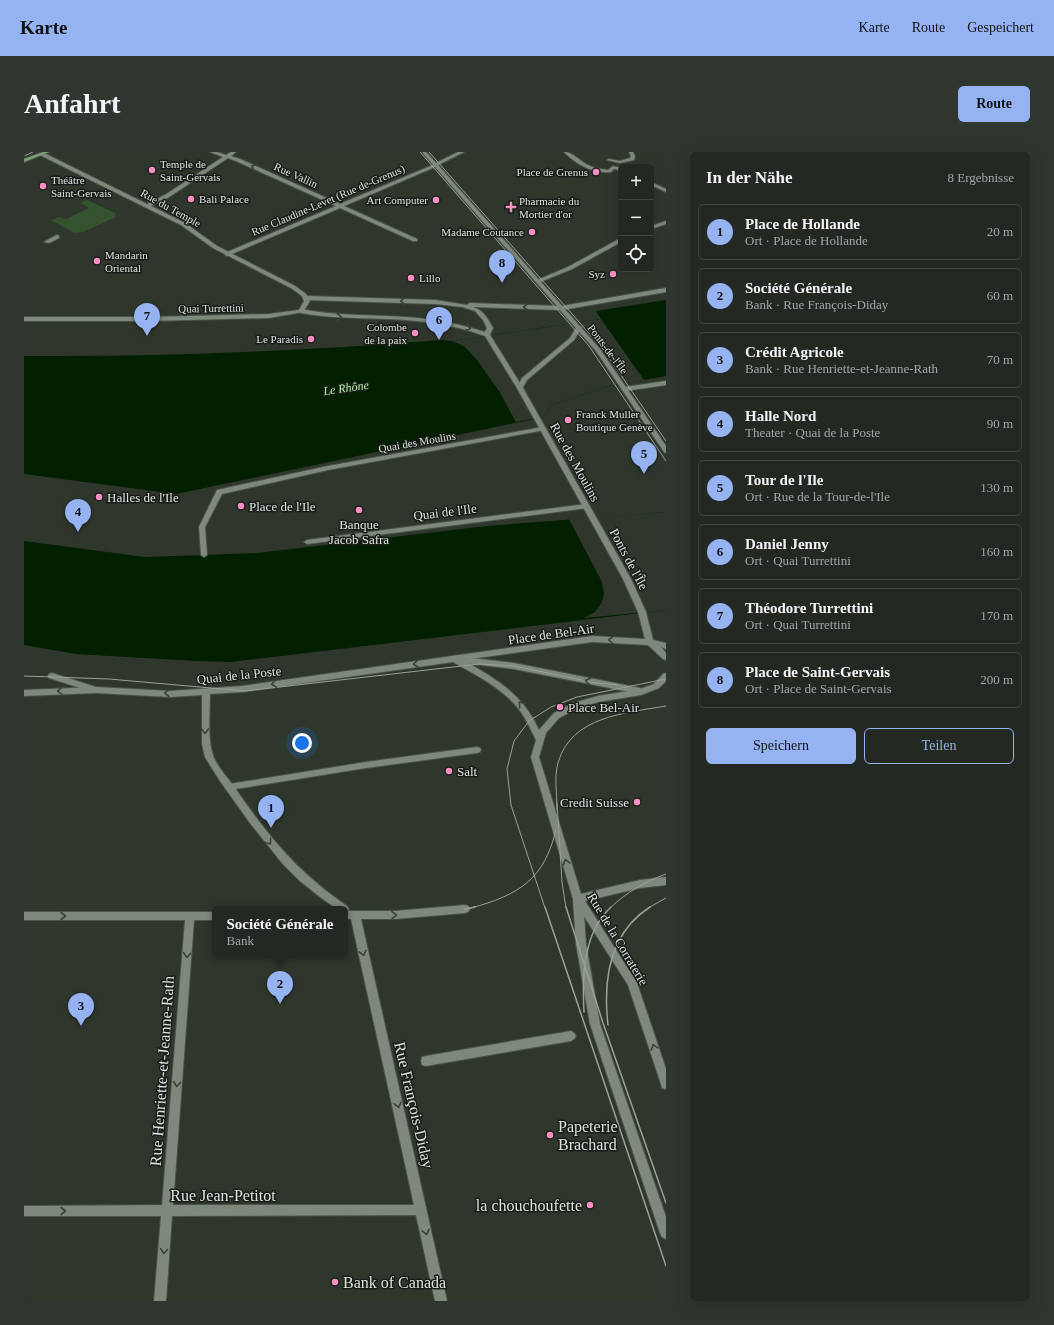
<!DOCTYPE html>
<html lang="de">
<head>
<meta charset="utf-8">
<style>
	body { margin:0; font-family:"Times New Roman",serif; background:#2f352f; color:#f1f3f6 }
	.controls { position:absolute; right:12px; top:12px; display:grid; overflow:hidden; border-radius:6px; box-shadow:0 4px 16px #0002 }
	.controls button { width:36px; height:36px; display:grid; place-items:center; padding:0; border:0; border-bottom:1px solid #404540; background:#232922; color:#f1f3f6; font:20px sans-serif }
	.you { position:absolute; left:278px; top:591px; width:14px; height:14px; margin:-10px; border:3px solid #fff; border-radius:50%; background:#1a73e8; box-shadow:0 0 0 6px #1a73e833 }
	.badge { display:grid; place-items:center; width:26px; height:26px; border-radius:50%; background:#95b2f1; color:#111; font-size:13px; font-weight:700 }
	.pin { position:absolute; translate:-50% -33px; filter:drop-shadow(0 1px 2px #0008) }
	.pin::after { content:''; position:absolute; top:21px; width:14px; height:12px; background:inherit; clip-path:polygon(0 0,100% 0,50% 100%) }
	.popup { position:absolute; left:188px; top:754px; width:136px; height:52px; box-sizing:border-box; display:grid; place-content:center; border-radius:6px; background:#232922; filter:drop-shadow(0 1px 3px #0005); font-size:13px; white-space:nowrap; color:#a3a6a5 }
	.popup b { font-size:15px; color:#f1f3f6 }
	.popup::after { content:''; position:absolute; left:50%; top:100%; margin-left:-8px; border:8px solid transparent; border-top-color:#232922 }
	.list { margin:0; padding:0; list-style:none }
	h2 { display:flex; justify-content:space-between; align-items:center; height:52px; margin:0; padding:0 16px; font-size:17px }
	h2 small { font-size:13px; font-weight:400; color:#a3a6a5 }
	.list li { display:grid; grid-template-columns:26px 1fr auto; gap:12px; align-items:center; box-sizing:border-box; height:56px; margin:0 8px 8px; padding:0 8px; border:1px solid #404540; border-radius:6px }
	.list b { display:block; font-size:15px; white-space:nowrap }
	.list p { margin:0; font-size:13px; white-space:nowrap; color:#a3a6a5 }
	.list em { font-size:13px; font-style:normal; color:#a3a6a5 }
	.actions { display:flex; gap:8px; padding:12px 16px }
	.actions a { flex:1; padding:9px 0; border:1px solid #95b2f1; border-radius:6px; text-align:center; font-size:14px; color:#95b2f1 }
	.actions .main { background:#95b2f1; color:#111 }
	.icon { flex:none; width:22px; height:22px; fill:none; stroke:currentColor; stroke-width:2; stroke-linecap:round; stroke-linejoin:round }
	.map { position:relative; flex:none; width:642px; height:1149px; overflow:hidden; border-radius:6px }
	header { display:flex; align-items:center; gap:24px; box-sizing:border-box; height:56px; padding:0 20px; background:#95b2f1; color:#111 }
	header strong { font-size:19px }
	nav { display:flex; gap:22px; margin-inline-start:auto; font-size:14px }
	.intro { display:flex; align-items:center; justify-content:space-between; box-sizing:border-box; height:96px; padding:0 24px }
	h1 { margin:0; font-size:28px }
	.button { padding:10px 18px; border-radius:6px; background:#95b2f1; color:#111; font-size:14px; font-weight:700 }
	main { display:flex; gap:24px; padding:0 24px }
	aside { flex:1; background:#232922; border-radius:6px; box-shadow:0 4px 16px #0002 }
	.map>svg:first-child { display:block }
	.green { fill:#33522d }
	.water { fill:#021f00 }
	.pier { fill:#2f372d }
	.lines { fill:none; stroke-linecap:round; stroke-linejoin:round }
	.service-casing { stroke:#4b5249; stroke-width:2 }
	.pedestrian-casing { stroke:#4b5249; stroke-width:2 }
	.minor-casing { stroke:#4b5249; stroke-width:2 }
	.tertiary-casing { stroke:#4b5249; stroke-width:2 }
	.secondary-casing { stroke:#4b5249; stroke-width:2 }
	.service { fill:#7e887c; fill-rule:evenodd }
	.pedestrian { fill:#7e887c; fill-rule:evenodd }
	.minor { fill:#7e887c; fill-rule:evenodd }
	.tertiary { fill:#7e887c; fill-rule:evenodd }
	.secondary { fill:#7c9f75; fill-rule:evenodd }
	.tram-far1 { stroke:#9ba199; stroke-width:1 }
	.tram { stroke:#9ba199; stroke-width:1.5 }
	.oneway { stroke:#3c423c }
	.poi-dot { fill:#fb8fc3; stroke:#191d19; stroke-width:1.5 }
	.labels { text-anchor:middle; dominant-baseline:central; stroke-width:3; stroke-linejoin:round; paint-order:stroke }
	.far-poi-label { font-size:11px; fill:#dee3dc; stroke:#191d19; text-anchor:start }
	.far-street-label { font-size:11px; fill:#dee3dc; stroke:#191d19 }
	.far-water-label { font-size:12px; font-style:italic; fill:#b4f2a8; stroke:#191d19 }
	.street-label { font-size:13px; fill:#dee3dc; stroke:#191d19 }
	.poi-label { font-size:13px; fill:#dee3dc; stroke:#191d19; text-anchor:start }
	.near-street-label { font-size:16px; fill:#dee3dc; stroke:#191d19 }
	.near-poi-label { font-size:16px; fill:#dee3dc; stroke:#191d19; text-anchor:start }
</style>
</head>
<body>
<header>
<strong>Karte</strong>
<nav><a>Karte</a><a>Route</a><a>Gespeichert</a></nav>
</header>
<div class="intro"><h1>Anfahrt</h1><a class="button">Route</a></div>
<main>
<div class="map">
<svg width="642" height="1149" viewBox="0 0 642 1149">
	<rect width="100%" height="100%" fill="#2f372d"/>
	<!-- green -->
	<path class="green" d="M63,48L91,61L92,65L59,80L50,81L27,68L35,65L42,67L65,56L56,51Z"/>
	<!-- water -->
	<path class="water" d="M642,148V224L584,234L527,253L520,265L152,342L0,322V204C140,205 279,199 418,188L428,189L577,167L572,159Z
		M642,360V458L207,510L172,509L52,502L0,493V389L121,405L180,403L233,401L463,374Z"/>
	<!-- pier -->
	<path class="pier" d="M577,167L620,228L584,234L527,253L520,265L492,270L475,239L453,208L440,194L428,189Z
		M642,360V458L560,466L571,460L578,450L580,442L578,430L545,367Z"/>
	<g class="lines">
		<!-- service casing -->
		<g class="service-casing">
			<path id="service" d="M33,83L35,84V86L25,91L20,90Z
				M553,174L558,175L550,188L503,228L498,237H494L493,236L498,226L546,186Z
				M431,504L490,511L616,536L620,539L616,542L490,517L431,510L427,507Z
				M28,521L75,536L76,538L72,541L25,526L24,524L25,522Z
				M554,743L557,744L559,747L562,792L576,872L642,1065V1087L638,1085L636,1081L566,872L552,792L549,747L551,744Z"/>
		</g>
		<!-- pedestrian casing -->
		<g class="pedestrian-casing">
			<path id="pedestrian" d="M642,69V72L627,77V74Z
				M597,86V90L548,117L516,130L511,129L544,115Z
				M642,136V140L538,158L535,156L538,154Z
				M642,229V233L601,239L598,237L601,235Z
				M519,275L522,277L521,278L304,318L198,342L181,375L183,403L180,405L177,403L175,375L193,338L304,314Z
				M562,352L565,354L564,356L283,392L280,390L283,388Z
				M453,595L456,596L457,598L456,600L453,601L342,616L205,638L202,637L201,635L202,633L205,632L342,610Z
				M547,879L550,881L552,884L550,887L547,889L402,914L398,913L397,909L398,905L402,904Z"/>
		</g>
		<!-- minor casing -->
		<g class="minor-casing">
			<path id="minor" d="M186,0H193L202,3L207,0H212L207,4L216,7L316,52L409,13L398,0H402L412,11L434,0H440L414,13L576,197L642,294V301L640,300L572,199L536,158L449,155C459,158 464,167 469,176L466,183L499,236L607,427L622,460L629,488L642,491V497L637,495L642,501V508L639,507L624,493L568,490L439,508C472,527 499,542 515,578L530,561L549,551L574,544L616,537L630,532L639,522L642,521V529L635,536L617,543L574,550L554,556L535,566L522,581L515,605L557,742L616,728L642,725V733L616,736L561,749L613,831L642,917V937L638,936L637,932L604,833L549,747L507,605L512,588C507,578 503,569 497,560C480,537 454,524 429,510L218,540L186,542C186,560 183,586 189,603C192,613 202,624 209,633C243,683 273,720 323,754L325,757L324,759H371L441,753L444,754L446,757L444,760L441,761L371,767H337L423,1149H411L392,1063L148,1064L142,1149H130L137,1064H0V1054L138,1053L161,768H0V760H191V768H170L149,1053H390L327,767H321V757H313L296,745L276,729L258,711L226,671L196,629L181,605L178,592V543L146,545L72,541L0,544V538L72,535L146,539L218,534L568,484L621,487L614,460L599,427L493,236L461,184C439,176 416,171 393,169C354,165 315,168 277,161L274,159L277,157C315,165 354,162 393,166C416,168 439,173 461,180L463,176L459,168L451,159L438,155L411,152L283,148L280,146L283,144L411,148L443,153L446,151L533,154L411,15L320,54L393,87V89H389L316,56L203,104L201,103V101L312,54L212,9L204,6L145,45L125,55H121V53L141,43L199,5Z
				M540,0C548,0 555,8 562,12C569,16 576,17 584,18L589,14L597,16V19L590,17L587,20C569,22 552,12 540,0Z
				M605,0H609L611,4L610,8L596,11L583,8L585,7L596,9L606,6L607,4Z
				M627,30L642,37V40L627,33Z"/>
		</g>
		<!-- tertiary casing -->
		<g class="tertiary-casing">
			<path id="tertiary" d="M16,1H20L161,71L193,94L271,134L282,142L286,149L279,160L245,166L125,169H0V165H125L245,162L275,158L280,149L278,144L267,136L189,96L157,73L16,3Z"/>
		</g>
		<!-- secondary casing -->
		<g class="secondary-casing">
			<path id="secondary" d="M19,0H25L0,10V7Z"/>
		</g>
		<!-- service -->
		<use href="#service" class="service"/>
		<!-- pedestrian -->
		<use href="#pedestrian" class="pedestrian"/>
		<!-- minor -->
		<use href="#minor" class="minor"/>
		<!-- tertiary -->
		<use href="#tertiary" class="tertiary"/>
		<!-- secondary -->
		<use href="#secondary" class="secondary"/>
		<!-- tram-far1 -->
		<path class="tram-far1" d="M396,0L565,194L642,309
			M405,0L579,197L642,289
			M0,4L9,0
			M0,524L85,527L221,539L455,512L490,514L572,531L594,533
			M533,651L538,730L542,756
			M533,657C533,642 530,625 534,611C547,564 602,561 642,554
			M447,756C495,743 521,727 532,677
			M521,756L487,653L483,617L490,589L505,569L527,555L553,545L642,527
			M586,756C603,740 620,730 642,722
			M624,756L642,746"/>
		<!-- tram -->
		<path class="tram" d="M521,755L642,1114
			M542,755L579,871L642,1051
			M441,757L451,755
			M560,860C558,824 559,781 587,755
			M584,873C579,829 585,781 626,755"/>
	</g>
	<!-- one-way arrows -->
	<defs><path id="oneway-chevron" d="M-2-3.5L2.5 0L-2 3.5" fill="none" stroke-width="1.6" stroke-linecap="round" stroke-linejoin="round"/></defs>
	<g class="oneway">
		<use href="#oneway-chevron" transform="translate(230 15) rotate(-156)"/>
		<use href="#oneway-chevron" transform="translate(379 149) rotate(-179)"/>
		<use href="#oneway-chevron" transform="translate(502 155) rotate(-180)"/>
		<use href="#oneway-chevron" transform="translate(315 165) rotate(1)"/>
		<use href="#oneway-chevron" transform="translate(444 176) rotate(18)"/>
		<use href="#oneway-chevron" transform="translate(587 488) rotate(-179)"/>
		<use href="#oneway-chevron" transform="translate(392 512) rotate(173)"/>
		<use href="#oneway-chevron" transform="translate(564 529) rotate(-168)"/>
		<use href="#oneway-chevron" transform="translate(250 532) rotate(172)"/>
		<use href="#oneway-chevron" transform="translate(36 539) rotate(177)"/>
		<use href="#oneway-chevron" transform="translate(143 541) rotate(-178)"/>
		<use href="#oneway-chevron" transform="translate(497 552) rotate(-132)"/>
		<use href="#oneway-chevron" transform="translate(181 579) rotate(89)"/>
		<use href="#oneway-chevron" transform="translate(245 690) rotate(54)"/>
		<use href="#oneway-chevron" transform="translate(542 710) rotate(-107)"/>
		<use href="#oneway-chevron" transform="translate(370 763) rotate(-2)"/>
		<use href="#oneway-chevron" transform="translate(39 764)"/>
		<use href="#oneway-chevron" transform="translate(339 801) rotate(77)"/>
		<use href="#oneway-chevron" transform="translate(163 803) rotate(94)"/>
		<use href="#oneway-chevron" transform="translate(630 895) rotate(-108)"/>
		<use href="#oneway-chevron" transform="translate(153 932) rotate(95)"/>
		<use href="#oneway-chevron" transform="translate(374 953) rotate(77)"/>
		<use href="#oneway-chevron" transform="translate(39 1059)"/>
		<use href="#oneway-chevron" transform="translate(402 1080) rotate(78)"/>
		<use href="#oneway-chevron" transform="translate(140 1099) rotate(95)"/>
	</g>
	<!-- markers -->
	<g class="poi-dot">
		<circle cx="128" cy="18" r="4"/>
		<circle cx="572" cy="20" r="4"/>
		<circle cx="19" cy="34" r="4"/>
		<circle cx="167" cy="47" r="4"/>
		<circle cx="412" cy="48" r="4"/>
		<path d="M485 49h4v4h4v4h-4v4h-4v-4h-4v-4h4z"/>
		<circle cx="508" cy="80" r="4"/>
		<circle cx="73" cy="109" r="4"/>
		<circle cx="589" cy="122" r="4"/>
		<circle cx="387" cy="126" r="4"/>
		<circle cx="391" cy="181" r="4"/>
		<circle cx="287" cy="187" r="4"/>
		<circle cx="544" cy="268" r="4"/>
		<circle cx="75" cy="345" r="4"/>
		<circle cx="217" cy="354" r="4"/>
		<circle cx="335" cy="358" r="4"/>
		<circle cx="536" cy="555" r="4"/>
		<circle cx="425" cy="619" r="4"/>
		<circle cx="613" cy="650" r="4"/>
		<circle cx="526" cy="983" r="4"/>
		<circle cx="566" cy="1053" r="4"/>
		<circle cx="311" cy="1130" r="4"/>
	</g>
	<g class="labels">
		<!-- far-poi labels -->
		<g class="far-poi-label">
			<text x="136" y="12">Temple de<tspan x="136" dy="13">Saint-Gervais</tspan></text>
			<text x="564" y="20" text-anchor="end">Place de Grenus</text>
			<text x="27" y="28">Théâtre<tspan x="27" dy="13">Saint-Gervais</tspan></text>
			<text x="175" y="47">Bali Palace</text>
			<text x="404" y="48" text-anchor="end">Art Computer</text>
			<text x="495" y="49">Pharmacie du<tspan x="495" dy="13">Mortier d'or</tspan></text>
			<text x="500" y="80" text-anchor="end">Madame Coutance</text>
			<text x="81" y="103">Mandarin<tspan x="81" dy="13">Oriental</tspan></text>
			<text x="581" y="122" text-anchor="end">Syz</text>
			<text x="395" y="126">Lillo</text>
			<text x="383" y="175" text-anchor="end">Colombe<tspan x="383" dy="13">de la paix</tspan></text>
			<text x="279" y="187" text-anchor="end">Le Paradis</text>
			<text x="552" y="262">Franck Muller<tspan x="552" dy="13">Boutique Genève</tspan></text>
		</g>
		<!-- far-street labels -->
		<g class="far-street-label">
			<text transform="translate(272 23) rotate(24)">Rue Vallin</text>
			<text transform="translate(304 48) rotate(-23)">Rue Claudine-Levet (Rue de-Grenus)</text>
			<text transform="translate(147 56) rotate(29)">Rue du Temple</text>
			<text transform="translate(187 156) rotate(-1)">Quai Turrettini</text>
			<text transform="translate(584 197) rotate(53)">Ponts-de-l'Île</text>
			<text transform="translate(393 290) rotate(-10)">Quai des Moulins</text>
		</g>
		<!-- far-water labels -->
		<g class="far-water-label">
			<text transform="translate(322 236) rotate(-8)">Le Rhône</text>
		</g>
		<!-- street labels -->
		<g class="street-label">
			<text transform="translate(551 310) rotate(61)">Rue des Moulins</text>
			<text transform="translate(421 360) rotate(-7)">Quai de l'Ile</text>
			<text transform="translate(605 407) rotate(62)">Ponts de l'Île</text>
			<text transform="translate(527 482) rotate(-8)">Place de Bel-Air</text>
			<text transform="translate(215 523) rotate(-6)">Quai de la Poste</text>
			<text transform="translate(594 787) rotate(59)">Rue de la Corraterie</text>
		</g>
		<!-- poi labels -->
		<g class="poi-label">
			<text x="83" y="345">Halles de l'Ile</text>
			<text x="225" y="354">Place de l'Ile</text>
			<text x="335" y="372" text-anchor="middle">Banque<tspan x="335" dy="15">Jacob Safra</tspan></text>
			<text x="544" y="555">Place Bel-Air</text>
			<text x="433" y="619">Salt</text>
			<text x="605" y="650" text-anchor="end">Credit Suisse</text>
		</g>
		<!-- near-street labels -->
		<g class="near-street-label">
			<text transform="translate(138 919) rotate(-86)">Rue Henriette-et-Jeanne-Rath</text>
			<text transform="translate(390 953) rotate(77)">Rue François-Diday</text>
			<text x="199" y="1043">Rue Jean-Petitot</text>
		</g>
		<!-- near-poi labels -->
		<g class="near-poi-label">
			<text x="534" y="974">Papeterie<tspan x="534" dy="18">Brachard</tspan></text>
			<text x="558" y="1053" text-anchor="end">la chouchoufette</text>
			<text x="319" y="1130">Bank of Canada</text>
		</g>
	</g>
</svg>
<div class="controls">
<button>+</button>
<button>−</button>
<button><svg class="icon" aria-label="locate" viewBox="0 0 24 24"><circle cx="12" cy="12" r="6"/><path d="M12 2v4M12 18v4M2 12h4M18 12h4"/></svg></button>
</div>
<div class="you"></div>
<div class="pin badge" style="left:247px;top:676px">1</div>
<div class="pin badge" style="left:256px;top:852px">2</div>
<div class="popup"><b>Société Générale</b>Bank</div>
<div class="pin badge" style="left:57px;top:874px">3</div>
<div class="pin badge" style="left:54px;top:380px">4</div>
<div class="pin badge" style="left:620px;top:322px">5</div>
<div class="pin badge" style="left:415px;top:188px">6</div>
<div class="pin badge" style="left:123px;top:184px">7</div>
<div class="pin badge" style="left:478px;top:131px">8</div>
</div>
<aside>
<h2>In der Nähe<small>8 Ergebnisse</small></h2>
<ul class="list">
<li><span class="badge">1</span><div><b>Place de Hollande</b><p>Ort · Place de Hollande</p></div><em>20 m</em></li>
<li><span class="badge">2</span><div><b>Société Générale</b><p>Bank · Rue François-Diday</p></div><em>60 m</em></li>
<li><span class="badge">3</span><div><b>Crédit Agricole</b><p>Bank · Rue Henriette-et-Jeanne-Rath</p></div><em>70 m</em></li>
<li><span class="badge">4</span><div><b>Halle Nord</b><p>Theater · Quai de la Poste</p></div><em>90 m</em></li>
<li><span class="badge">5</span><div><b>Tour de l'Ile</b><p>Ort · Rue de la Tour-de-l'Ile</p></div><em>130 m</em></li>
<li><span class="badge">6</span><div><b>Daniel Jenny</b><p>Ort · Quai Turrettini</p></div><em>160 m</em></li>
<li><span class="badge">7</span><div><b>Théodore Turrettini</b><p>Ort · Quai Turrettini</p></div><em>170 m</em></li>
<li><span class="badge">8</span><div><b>Place de Saint-Gervais</b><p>Ort · Place de Saint-Gervais</p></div><em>200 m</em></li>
</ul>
<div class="actions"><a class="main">Speichern</a><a>Teilen</a></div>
</aside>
</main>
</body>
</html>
